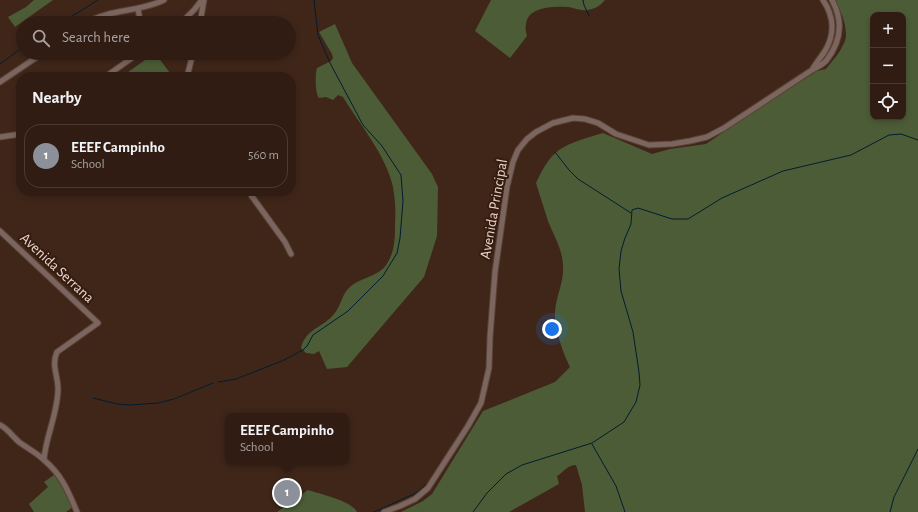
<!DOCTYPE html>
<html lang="en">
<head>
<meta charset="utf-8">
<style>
	body { margin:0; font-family:"Alegreya Sans",sans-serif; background:#3c2921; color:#f1f3f6 }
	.controls { position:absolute; right:12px; top:12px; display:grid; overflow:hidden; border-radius:8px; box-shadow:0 2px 6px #0003 }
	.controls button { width:36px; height:36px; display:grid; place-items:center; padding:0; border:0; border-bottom:1px solid #4b3a33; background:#301c13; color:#f1f3f6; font:20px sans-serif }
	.you { position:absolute; left:552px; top:329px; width:14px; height:14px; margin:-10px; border:3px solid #fff; border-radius:50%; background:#1a73e8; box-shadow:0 0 0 6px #1a73e833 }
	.badge { display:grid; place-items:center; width:26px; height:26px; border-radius:50%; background:#8c9099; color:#fff; font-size:13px; font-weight:700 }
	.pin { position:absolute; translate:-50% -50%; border:2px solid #fff; box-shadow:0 1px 4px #0006 }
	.popup { position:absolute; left:225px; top:413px; width:124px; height:52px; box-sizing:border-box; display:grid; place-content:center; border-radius:8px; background:#301c13; filter:drop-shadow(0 1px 3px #0005); font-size:13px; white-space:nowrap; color:#a8a1a0 }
	.popup b { font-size:15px; color:#f1f3f6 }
	.popup::after { content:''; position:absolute; left:50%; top:100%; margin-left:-8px; border:8px solid transparent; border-top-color:#301c13 }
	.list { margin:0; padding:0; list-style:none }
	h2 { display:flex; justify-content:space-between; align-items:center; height:52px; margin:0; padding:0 16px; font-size:17px }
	h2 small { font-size:13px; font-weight:400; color:#a8a1a0 }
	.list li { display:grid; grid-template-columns:26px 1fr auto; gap:12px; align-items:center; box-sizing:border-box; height:64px; margin:0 8px 8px; padding:0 8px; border:1px solid #4b3a33; border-radius:16px }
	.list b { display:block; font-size:15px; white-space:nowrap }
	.list p { margin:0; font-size:13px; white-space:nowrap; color:#a8a1a0 }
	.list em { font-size:13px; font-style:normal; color:#a8a1a0 }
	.icon { flex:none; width:22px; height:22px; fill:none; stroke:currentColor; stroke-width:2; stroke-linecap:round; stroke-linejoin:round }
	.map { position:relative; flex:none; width:918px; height:512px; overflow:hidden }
	.search { position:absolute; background:#301c13; box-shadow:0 2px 6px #0003; left:16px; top:16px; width:280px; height:44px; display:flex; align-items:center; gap:10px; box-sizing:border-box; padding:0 14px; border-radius:22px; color:#a8a1a0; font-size:15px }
	.panel { position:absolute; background:#301c13; box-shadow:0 2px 6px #0003; left:16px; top:72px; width:280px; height:124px; border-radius:16px }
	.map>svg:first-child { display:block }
	.green { fill:#4c5c36; fill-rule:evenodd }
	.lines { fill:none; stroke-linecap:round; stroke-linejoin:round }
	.stream { stroke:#001d30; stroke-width:1 }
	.minor-casing { stroke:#5b4236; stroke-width:7 }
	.minor { stroke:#7b655f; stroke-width:5 }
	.labels { text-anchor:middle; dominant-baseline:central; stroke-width:4; stroke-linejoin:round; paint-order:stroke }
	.street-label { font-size:15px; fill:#e8d6ce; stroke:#361c0f }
</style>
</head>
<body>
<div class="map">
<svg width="918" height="512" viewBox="0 0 918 512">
	<rect width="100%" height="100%" fill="#402619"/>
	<!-- green -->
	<path class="green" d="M34,0H53L15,27L8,17L26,7Z
		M491,0H605C600,6 595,9 587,10C581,11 574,8 568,7C555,6 528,6 526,24C525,28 526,32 527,36L510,58L475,31Z
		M835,0H918V512H585L582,485L576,465C567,465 564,472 557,476L559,484L509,512H401L423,501L432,494L483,411L555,382L570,367C563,353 554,328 555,312C556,296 564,282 563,267C563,250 554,236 548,221C544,208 540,196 536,183C541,172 549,157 559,150C570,142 590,137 603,133L652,154L670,149L706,144L757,109L817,71L826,69C832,61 839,54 843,45C851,33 841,11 835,0ZM873,15H903V117H873Z
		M335,24L352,63L432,174L438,187L437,236L424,277L347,367L327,369L319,351L314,354L306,353L301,348C306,328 323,328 334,314C342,305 341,294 351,286C362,277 381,276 388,262C395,250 395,237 395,224C396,211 395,199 393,187C386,155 360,125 343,97L338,95L333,100L326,97L319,98C315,94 315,74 317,68L331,61L333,58L332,54L319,32Z
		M155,53L173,77H121Z
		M54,475L57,476L73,507L66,512H34L29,504L48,487L44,482Z
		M308,490C320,494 352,501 357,512H277Z"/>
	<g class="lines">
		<!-- stream -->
		<path class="stream" d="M583,0L584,5L589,16
			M61,23L98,0
			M0,64L23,47
			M555,152L569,170L578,179L631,213
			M218,382L236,379L282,361L303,350L307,346L313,335L348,311L383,276L397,253L400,238L403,201L401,175L382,146L363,125L330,63L318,35L314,0
			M93,398L117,404L130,405L158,403L174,399L213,383
			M592,444L616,486L625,512
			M374,512L416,493L430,481
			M473,512L487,493L506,474L522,465L592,443L624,422L636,402L640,385L639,372L633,332L621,291L619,269L621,251L625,238L631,224L632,210L638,208L672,219H688L722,198L783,171L851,155L889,135L901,134L918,140
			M890,512L894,497L918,449"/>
		<!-- minor casing -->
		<g class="minor-casing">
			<path id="minor" d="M138,9L140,20
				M86,23C109,9 140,12 164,0
				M181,23L194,10L202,0
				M200,23L204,0
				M812,70C816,63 821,57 825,51C835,34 834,16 823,0
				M105,77L139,53
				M187,77L193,53
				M0,82L43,53
				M0,137L21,134
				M248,191L285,242L291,254
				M0,231L98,323L57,352C51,365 58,375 58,389C58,412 46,436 44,459
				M0,425C8,429 12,436 19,442C27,448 37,453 44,460C62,475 68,491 77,512
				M384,512L400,506L415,499L428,488L468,426L481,403L489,368L490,337L495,272L507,187L513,162L518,150L527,139L536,132L553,123L573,118L585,119L598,123L616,134L649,145L672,144L690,141L707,137L724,128L812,70L821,65L826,61C841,42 844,22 832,0"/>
		</g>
		<!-- minor -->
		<use href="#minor" class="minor"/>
	</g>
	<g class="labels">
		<!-- street labels -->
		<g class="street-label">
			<text transform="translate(494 209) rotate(-80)">Avenida Principal</text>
			<text transform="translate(57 268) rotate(43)">Avenida Serrana</text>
		</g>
	</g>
</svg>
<div class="controls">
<button>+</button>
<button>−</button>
<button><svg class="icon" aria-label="locate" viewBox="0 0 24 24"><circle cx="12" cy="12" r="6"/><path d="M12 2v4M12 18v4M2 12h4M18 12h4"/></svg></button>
</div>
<div class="you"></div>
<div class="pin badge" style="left:287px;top:493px">1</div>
<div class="popup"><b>EEEF Campinho</b>School</div>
<div class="search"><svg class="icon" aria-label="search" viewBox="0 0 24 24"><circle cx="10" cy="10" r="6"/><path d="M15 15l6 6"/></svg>Search here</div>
<section class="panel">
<h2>Nearby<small></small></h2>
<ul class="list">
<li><span class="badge">1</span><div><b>EEEF Campinho</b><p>School</p></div><em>560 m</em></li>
</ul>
</section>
</div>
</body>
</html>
